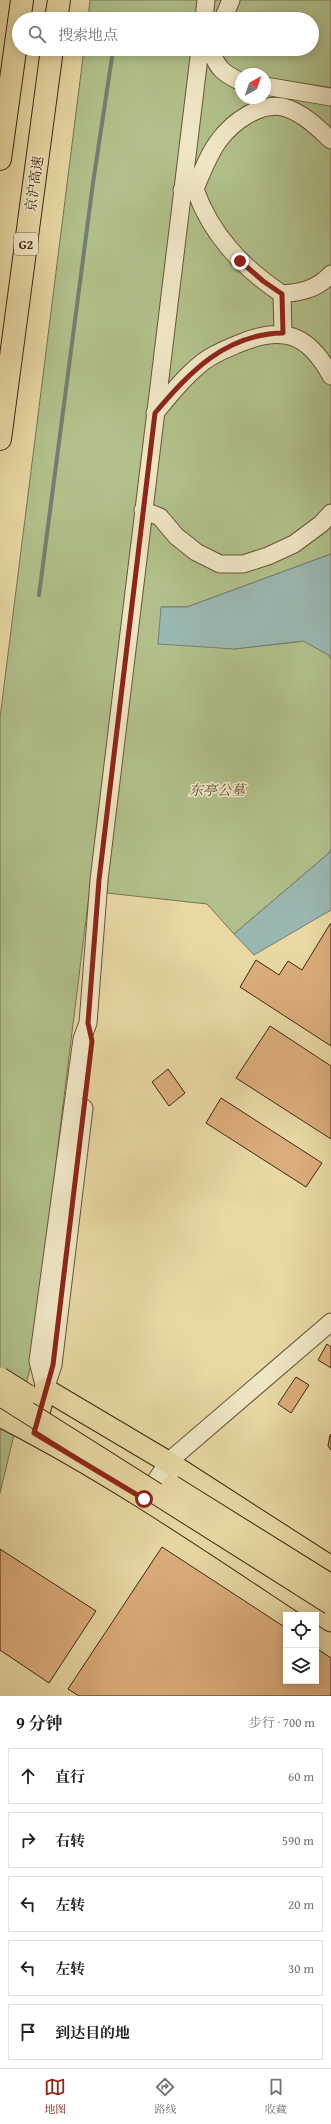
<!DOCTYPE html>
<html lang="zh">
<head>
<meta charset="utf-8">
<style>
	body { margin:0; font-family:"Gentium Book Plus","Noto Serif SC",serif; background:#f6f6f6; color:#222 }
	.controls { position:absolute; right:12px; bottom:12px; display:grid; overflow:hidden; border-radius:0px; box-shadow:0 2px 10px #0003 }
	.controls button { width:36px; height:36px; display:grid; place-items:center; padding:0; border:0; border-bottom:1px solid #e0e0e0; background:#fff; color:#222; font:20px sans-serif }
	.compass { position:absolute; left:235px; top:68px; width:36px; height:36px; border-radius:50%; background:#fff; box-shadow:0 2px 10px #0003; rotate:40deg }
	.stop { position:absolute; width:12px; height:12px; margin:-9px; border:3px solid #8f2418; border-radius:50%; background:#fff }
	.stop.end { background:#8f2418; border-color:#fff; box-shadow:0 1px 4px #0008 }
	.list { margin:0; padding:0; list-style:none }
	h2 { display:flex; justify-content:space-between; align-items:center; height:52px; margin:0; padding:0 16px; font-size:17px }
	h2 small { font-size:13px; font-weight:400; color:#767676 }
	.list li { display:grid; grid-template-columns:26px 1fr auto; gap:12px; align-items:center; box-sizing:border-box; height:56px; margin:0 8px 8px; padding:0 8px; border:1px solid #e0e0e0; border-radius:0px }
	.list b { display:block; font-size:15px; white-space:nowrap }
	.list em { font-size:13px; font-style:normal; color:#767676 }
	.icon { flex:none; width:22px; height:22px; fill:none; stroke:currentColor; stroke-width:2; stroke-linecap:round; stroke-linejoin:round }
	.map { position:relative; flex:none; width:331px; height:1696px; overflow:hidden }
	.search { position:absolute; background:#fff; box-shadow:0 2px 10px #0003; left:12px; right:12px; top:12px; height:44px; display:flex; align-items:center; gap:10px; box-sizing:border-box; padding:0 14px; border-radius:22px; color:#767676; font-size:15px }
	.sheet { height:372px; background:#fff }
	nav { display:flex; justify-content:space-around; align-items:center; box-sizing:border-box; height:56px; border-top:1px solid #e0e0e0; background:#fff; font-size:11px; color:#767676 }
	nav a { display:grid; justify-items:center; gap:2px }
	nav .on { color:#8f2418 }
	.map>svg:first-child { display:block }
	.green { fill:#b1c08a; stroke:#77744e; fill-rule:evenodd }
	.water { fill:#9bb7b1; stroke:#757e72 }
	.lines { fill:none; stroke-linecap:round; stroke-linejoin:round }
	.stream { stroke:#757e72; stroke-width:4 }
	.building { fill:#dcad7c; stroke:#3d2813 }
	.minor-casing { stroke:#685437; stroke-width:19 }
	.major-casing { stroke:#3d2813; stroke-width:23 }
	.highway-casing { stroke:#3d2813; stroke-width:24 }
	.minor { stroke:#efe6c4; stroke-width:17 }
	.major { stroke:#e7d8a4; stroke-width:21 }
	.highway { stroke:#e7d8a4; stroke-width:22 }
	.major-bridge-casing { stroke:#3d2813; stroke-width:23; stroke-linecap:butt }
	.major-bridge { stroke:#e7d8a4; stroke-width:21 }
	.route { stroke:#8f2418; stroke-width:5 }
	.labels { text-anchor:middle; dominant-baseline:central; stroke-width:3.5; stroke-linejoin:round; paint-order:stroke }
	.shield { fill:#efe6c4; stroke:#726148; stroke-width:1 }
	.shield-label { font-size:13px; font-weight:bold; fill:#3d2813 }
	.street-label { font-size:14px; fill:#3d2813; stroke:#efe6c4 }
	.park-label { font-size:14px; font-style:italic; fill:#5a4e31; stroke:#efe6c4 }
</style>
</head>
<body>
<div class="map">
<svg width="331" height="1696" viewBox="0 0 331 1696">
	<rect width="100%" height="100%" fill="#e7d8a4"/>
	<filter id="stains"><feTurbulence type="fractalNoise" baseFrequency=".005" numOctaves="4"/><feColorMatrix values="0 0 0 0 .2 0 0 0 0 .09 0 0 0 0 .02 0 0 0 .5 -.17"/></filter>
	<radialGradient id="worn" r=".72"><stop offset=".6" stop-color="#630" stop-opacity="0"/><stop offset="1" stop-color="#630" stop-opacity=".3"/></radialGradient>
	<!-- green -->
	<path class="green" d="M90,0H331V554L187,607H161L234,649L304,641L329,655L331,660V849L329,853L234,934L207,904L107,893L108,880L91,879L31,1364L0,1493V718L84,49H312V19H88ZM241,74H265V98H241Z"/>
	<!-- water -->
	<path class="water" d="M331,554V660L329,655L303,641L234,649L158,644L161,607H187Z
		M331,849V910L254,955L234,934L329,853Z"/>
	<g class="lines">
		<!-- stream -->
		<path class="stream" d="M39,595L93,183L112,57"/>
	</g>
	<!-- building -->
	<path class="building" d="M330,924H331V1046L240,987L256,960L279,975L288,961L302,970Z
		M270,1026L331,1066V1139L236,1078Z
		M168,1069L185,1093L169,1106L152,1082Z
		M221,1098L322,1163L306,1187L206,1123Z
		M327,1344L331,1347V1368L318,1360Z
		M296,1377L309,1385L291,1413L278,1404Z
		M330,1435L331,1434V1450L328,1446Z
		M162,1547L286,1628V1681H316V1648L331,1658V1696H79L68,1689Z
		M0,1549L96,1611L49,1683L0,1650Z"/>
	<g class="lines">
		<!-- minor casing -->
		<g class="minor-casing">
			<path id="minor" d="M204,19L206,0
				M223,19L231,0
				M200,49L211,51C218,69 223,73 241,82
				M265,86L331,97
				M195,189C202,172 209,153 220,139C233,122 260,102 283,107C302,112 317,127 331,140
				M182,190L195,189C211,235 242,267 282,294L283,333
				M282,294C303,292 317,289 331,274
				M155,413C170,395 185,376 203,362C213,354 226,349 238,344C282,325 308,333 331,376
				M143,510L160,517L176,536L196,552L220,564H243L268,556L294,544L321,524L331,513
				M45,1389L38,1361L82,1039L88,1023L99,880L200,49
				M45,1389L53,1365L84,1108
				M144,1499L168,1462L331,1322"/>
		</g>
		<!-- major casing -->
		<g class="major-casing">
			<path id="major" d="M0,1416C116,1475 223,1550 331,1621
				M34,1433L45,1389L168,1462L331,1567"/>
		</g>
		<!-- highway casing -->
		<g class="highway-casing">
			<path id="highway" d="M56,19L59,0
				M0,159L22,0
				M0,439L52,49"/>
		</g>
		<!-- minor -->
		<use href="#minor" class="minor"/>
		<!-- major -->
		<use href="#major" class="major"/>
		<!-- highway -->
		<use href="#highway" class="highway"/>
		<!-- major-bridge casing -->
		<g class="major-bridge-casing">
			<path id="major-bridge" d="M0,1378L27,1395
				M0,1395L331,1604
				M172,1486L331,1585"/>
		</g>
		<!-- major-bridge -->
		<use href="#major-bridge" class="major-bridge"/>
	</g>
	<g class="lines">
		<!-- route -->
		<path class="route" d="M144,1499L34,1433L53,1365L92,1041L88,1023L99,880L155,413C190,372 225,334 283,333L282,294L263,281L240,261"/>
	</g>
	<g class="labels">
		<!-- shield labels -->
		<rect class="shield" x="14" y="233" width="24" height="22" rx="3"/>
		<g class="shield-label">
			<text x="26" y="244">G2</text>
		</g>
		<!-- street labels -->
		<g class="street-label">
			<text transform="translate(34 184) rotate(-82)">京沪高速</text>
		</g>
		<!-- park labels -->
		<g class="park-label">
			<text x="217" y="790">东亭公墓</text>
		</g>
	</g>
	<rect width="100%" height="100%" filter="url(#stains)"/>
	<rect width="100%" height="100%" fill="url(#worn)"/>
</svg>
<div class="controls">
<button><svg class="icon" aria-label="locate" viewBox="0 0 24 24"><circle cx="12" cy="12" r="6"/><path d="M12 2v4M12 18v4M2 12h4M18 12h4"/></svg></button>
<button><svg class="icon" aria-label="layers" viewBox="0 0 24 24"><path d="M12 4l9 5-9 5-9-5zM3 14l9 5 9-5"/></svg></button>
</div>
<svg class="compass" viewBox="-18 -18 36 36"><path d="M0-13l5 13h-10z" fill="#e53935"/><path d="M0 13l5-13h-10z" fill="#767676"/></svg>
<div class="stop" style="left:144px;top:1499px"></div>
<div class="stop end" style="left:240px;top:261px"></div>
<div class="search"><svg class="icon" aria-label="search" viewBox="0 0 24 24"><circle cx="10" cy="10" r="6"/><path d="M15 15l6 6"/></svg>搜索地点</div>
</div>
<section class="sheet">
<h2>9 分钟<small>步行 · 700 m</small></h2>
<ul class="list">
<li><svg class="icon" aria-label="ahead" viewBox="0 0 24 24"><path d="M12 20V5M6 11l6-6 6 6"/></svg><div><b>直行</b></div><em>60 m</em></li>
<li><svg class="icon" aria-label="right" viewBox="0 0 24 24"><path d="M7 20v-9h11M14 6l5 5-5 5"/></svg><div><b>右转</b></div><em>590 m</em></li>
<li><svg class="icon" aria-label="left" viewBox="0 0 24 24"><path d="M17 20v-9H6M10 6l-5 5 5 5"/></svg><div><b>左转</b></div><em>20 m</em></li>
<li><svg class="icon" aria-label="left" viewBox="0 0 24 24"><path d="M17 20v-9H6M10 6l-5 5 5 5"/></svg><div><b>左转</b></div><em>30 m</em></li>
<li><svg class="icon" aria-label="arrive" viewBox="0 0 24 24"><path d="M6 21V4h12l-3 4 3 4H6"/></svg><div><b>到达目的地</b></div></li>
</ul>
</section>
<nav>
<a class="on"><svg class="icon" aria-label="map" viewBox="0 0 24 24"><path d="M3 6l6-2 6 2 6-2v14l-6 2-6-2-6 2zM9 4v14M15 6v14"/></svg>地图</a>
<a><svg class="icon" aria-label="directions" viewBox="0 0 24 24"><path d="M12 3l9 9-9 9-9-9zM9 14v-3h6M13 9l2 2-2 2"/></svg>路线</a>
<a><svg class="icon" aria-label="saved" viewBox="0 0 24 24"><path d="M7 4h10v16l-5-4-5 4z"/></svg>收藏</a>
</nav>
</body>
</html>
